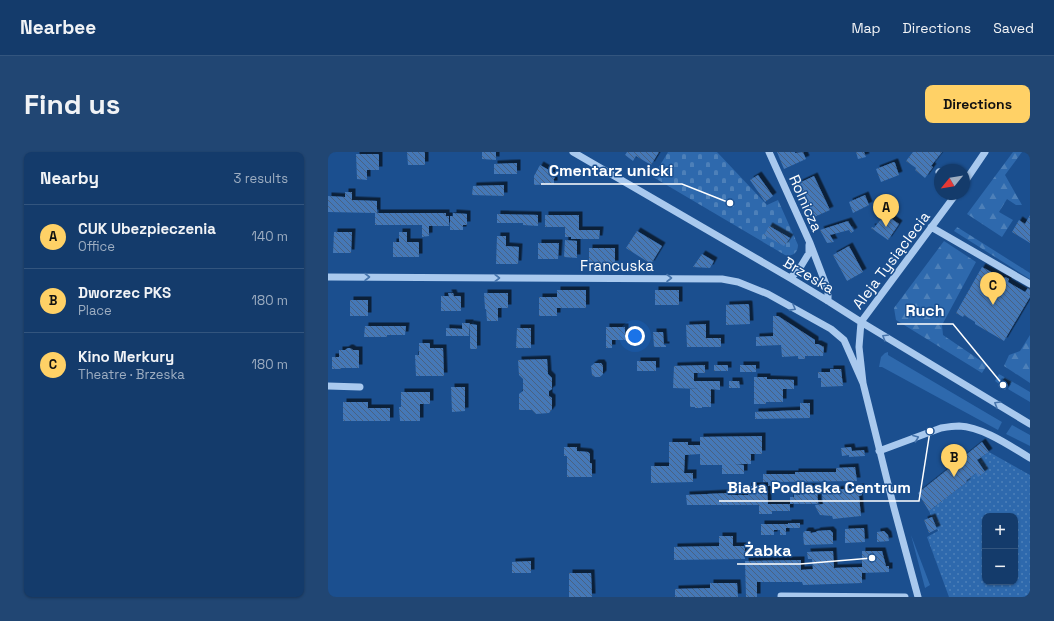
<!DOCTYPE html>
<html lang="en">
<head>
<meta charset="utf-8">
<style>
	body { margin:0; font-family:"Space Grotesk",sans-serif; background:#214673; color:#f1f3f6 }
	.controls { position:absolute; right:12px; bottom:12px; display:grid; overflow:hidden; border-radius:8px; box-shadow:0 1px 3px #0004 }
	.controls button { width:36px; height:36px; display:grid; place-items:center; padding:0; border:0; border-bottom:1px solid #33557e; background:#143b6b; color:#f1f3f6; font:20px sans-serif }
	.compass { position:absolute; left:606px; top:12px; width:36px; height:36px; border-radius:50%; background:#143b6b; box-shadow:0 1px 3px #0004; rotate:240deg }
	.you { position:absolute; left:307px; top:184px; width:14px; height:14px; margin:-10px; border:3px solid #fff; border-radius:50%; background:#1a73e8; box-shadow:0 0 0 6px #1a73e833 }
	.badge { display:grid; place-items:center; width:26px; height:26px; border-radius:50%; background:#ffd166; color:#111; font-size:13px; font-weight:700 }
	.pin { position:absolute; translate:-50% -33px; filter:drop-shadow(0 1px 2px #0008) }
	.pin::after { content:''; position:absolute; top:21px; width:14px; height:12px; background:inherit; clip-path:polygon(0 0,100% 0,50% 100%) }
	.list { margin:0; padding:0; list-style:none }
	h2 { display:flex; justify-content:space-between; align-items:center; height:52px; margin:0; padding:0 16px; font-size:17px }
	h2 small { font-size:13px; font-weight:400; color:#9dadc1 }
	.list li { display:grid; grid-template-columns:26px 1fr auto; gap:12px; align-items:center; box-sizing:border-box; height:64px; padding:0 16px; border-top:1px solid #33557e }
	.list b { display:block; font-size:15px; white-space:nowrap }
	.list p { margin:0; font-size:13px; white-space:nowrap; color:#9dadc1 }
	.list em { font-size:13px; font-style:normal; color:#9dadc1 }
	.map { position:relative; flex:none; width:702px; height:445px; overflow:hidden; border-radius:8px }
	header { display:flex; align-items:center; gap:24px; box-sizing:border-box; height:56px; padding:0 20px; background:#143b6b; border-bottom:1px solid #33557e }
	header strong { font-size:19px }
	nav { display:flex; gap:22px; margin-inline-start:auto; font-size:14px }
	.intro { display:flex; align-items:center; justify-content:space-between; box-sizing:border-box; height:96px; padding:0 24px }
	h1 { margin:0; font-size:28px }
	.button { padding:10px 18px; border-radius:8px; background:#ffd166; color:#111; font-size:14px; font-weight:700 }
	main { display:flex; gap:24px; padding:0 24px }
	aside { flex:1; background:#143b6b; border-radius:8px; box-shadow:0 1px 3px #0004 }
	.map>svg:first-child { display:block }
	.grass { fill:#2e69ad }
	.forest { fill:url(#forest-firs) }
	.cemetery { fill:url(#cemetery-stones) }
	.park { fill:url(#park-dots); fill-rule:evenodd }
	.building { fill:url(#building-back-hatch); filter:url(#shadow) }
	.lines { fill:none; stroke-linecap:round; stroke-linejoin:round }
	.minor { stroke:#a9c9ee; stroke-width:7 }
	.oneway { stroke:#4674ac }
	.labels { text-anchor:middle; dominant-baseline:central; stroke-width:3; stroke-linejoin:round; paint-order:stroke }
	.street-label { font-size:15px; fill:#fff; stroke:#1b4f8f }
	.leader { fill:none; stroke:#fff; stroke-width:1.5 }
	.callout-dot { fill:#fff; stroke:#1b4f8f; stroke-width:1.5 }
	.callout-label { font-size:16px; text-anchor:middle; font-weight:bold; fill:#fff; stroke:#1b4f8f; stroke-width:3; stroke-linejoin:round; paint-order:stroke }
</style>
</head>
<body>
<header>
<strong>Nearbee</strong>
<nav><a>Map</a><a>Directions</a><a>Saved</a></nav>
</header>
<div class="intro"><h1>Find us</h1><a class="button">Directions</a></div>
<main>
<aside>
<h2>Nearby<small>3 results</small></h2>
<ul class="list">
<li><span class="badge">A</span><div><b>CUK Ubezpieczenia</b><p>Office</p></div><em>140 m</em></li>
<li><span class="badge">B</span><div><b>Dworzec PKS</b><p>Place</p></div><em>180 m</em></li>
<li><span class="badge">C</span><div><b>Kino Merkury</b><p>Theatre · Brzeska</p></div><em>180 m</em></li>
</ul>
</aside>
<div class="map">
<svg width="702" height="445" viewBox="0 0 702 445">
	<defs>
		<pattern id="forest-firs" width="22" height="20" patternUnits="userSpaceOnUse"><rect width="22" height="20" fill="#2e69ad"/><path d="M5 1l3.5 6h-7zM16 11l3.5 6h-7z" fill="#4d80b9"/></pattern>
		<pattern id="cemetery-stones" width="16" height="16" patternUnits="userSpaceOnUse"><rect width="16" height="16" fill="#2e69ad"/><path d="M2 7V4a2 2 0 0 1 4 0v3zM10 15v-3a2 2 0 0 1 4 0v3z" fill="#4d80b9"/></pattern>
		<pattern id="park-dots" width="8" height="8" patternUnits="userSpaceOnUse"><rect width="8" height="8" fill="#2e69ad"/><path d="M2 2h.1M6 6h.1" fill="none" stroke="#4d80b9" stroke-width="1.8" stroke-linecap="round"/></pattern>
		<pattern id="building-back-hatch" width="6" height="6" patternUnits="userSpaceOnUse"><rect width="6" height="6" fill="#4478b7"/><path d="M-1 5l2 2M0 0l6 6M5-1l2 2" fill="none" stroke="#486282"/></pattern>
		<filter id="shadow"><feDropShadow dx="3.5" dy="-3.5" stdDeviation="0" flood-color="#0009"/></filter>
	</defs>
	<rect width="100%" height="100%" fill="#1b4f8f"/>
	<!-- grass -->
	<path class="grass" d="M560,200V203L674,270L670,278L554,215H551L553,205L557,201Z
		M671,222L702,240V250L680,237L683,232L674,226L671,232L667,229Z
		M684,273L702,283V294L678,282Z
		M583,383L602,433L597,436Z"/>
	<!-- forest -->
	<path class="forest" d="M685,0H694L677,23L694,53H688L679,47L671,60L685,68L674,85L639,62Z
		M629,75L702,121V127L626,79Z
		M616,89L648,110L614,173L615,183L659,213L654,221L568,168L566,156Z
		M702,183V231L676,214L681,203L692,199Z"/>
	<!-- cemetery -->
	<path class="cemetery" d="M340,0H389L439,53L450,48L470,93C470,101 464,105 457,103L325,25Z"/>
	<!-- park -->
	<path class="park" d="M661,300L702,323V445H621L599,385L610,379L601,359L639,330L638,329L648,321L642,313ZM657,364H687V430H657Z"/>
	<!-- building -->
	<path class="building" d="M79,0H97V13H80Z
		M154,0H168V8L154,7Z
		M299,0H331L323,13L308,4L305,9L297,3Z
		M449,0H467V1L475,0L478,7L456,17Z
		M528,0H536L538,5L530,7Z
		M585,0H614L603,14L605,15L597,26L587,18L588,16L578,9Z
		M28,2H51V18H39V28L29,27Z
		M566,10L567,11L571,23L553,30L548,17Z
		M189,11V22H166V12Z
		M212,13L228,22L226,27V32L206,33V24Z
		M430,23L445,44L437,50L422,28Z
		M486,24L502,58L484,66L469,32Z
		M176,33V44L144,43L145,34Z
		M17,40H24V48L49,49V61H118V64H121V74H101V84L94,85V73H47V61L0,60V44L17,45Z
		M537,43L541,53L525,61L521,50Z
		M125,61L139,62V73H135V78H122V64H125Z
		M169,62L210,63V74L195,73V71H169Z
		M557,62L571,72L560,88L543,76L544,75L546,76Z
		M217,63H251V78H272L271,87H243V85H237V75H217Z
		M702,63V91L684,80L691,68L697,72Z
		M520,69L526,79L523,81L521,78L502,83L506,90L499,91L492,78Z
		M441,74L462,86L456,94L436,83Z
		M309,79L334,94L323,112L298,96Z
		M6,80H24L23,101H5Z
		M71,80H79V90H91V105H65V90H71Z
		M169,84H178V94L191,95L190,112H168Z
		M237,88L249,89V106L236,105Z
		M210,91H231L230,107H210Z
		M521,94L535,120L519,129L505,103Z
		M261,96H287V112H261Z
		M374,102L386,109L382,116L365,115Z
		M654,115L676,127L677,125L681,127L680,130L697,140L700,136L702,137V145L676,189L647,172V170L636,163L635,165L628,161Z
		M229,138H258V156H229V164H211V145H229Z
		M327,138H351V153H327Z
		M120,141H125L126,144H133V159H113V144H121Z
		M156,141H180V156H170V169H159L158,157H157Z
		M22,148H40V164H22Z
		M420,152L421,153L422,172L398,173V153Z
		M445,164H450L487,188V192H490L496,195L495,204H477V207H470V204L454,205L453,193L428,194V185L445,184Z
		M134,171H142L141,184H118V176L134,177Z
		M142,172L149,173V197H142Z
		M378,172V186H393V195H359L358,173Z
		M37,174H78L77,183H59V185H36Z
		M278,175H297V188H284V196H278Z
		M189,176H203V196H188Z
		M325,180H335L336,193H338V195H326Z
		M91,191H102V196H115L116,224H88L87,203H91Z
		M20,196H22L25,198H31V216H13V217H4V205H11V198H17Z
		M219,207L220,222L224,226V237L221,239V244L224,246V257L221,261L208,262L204,258H191V242L195,239V227L191,223L190,208Z
		M309,209H328V219H309Z
		M267,211H273L275,214V222L272,225H267L264,223L263,214Z
		M377,213V221H366V229H392V238L383,237V255H374V256H367V255H362V237H372L345,236L346,214Z
		M386,213H400V219H386Z
		M412,213H428V220H412Z
		M502,217H513L515,234L493,235V226H490V220H502Z
		M426,225H439V227L466,228V237H455V250H438V252H426Z
		M401,229H411L412,236H401Z
		M673,229L680,233L677,238L670,234Z
		M123,235H137V259L124,260Z
		M73,240H102V252H92V269H72L71,255H73Z
		M15,250H40V256H62V269H15Z
		M472,251H482V266L427,267V260L472,258Z
		M434,284V302H423V312H407L416,313V322H394V313H372V302L357,303L356,321H365V330L323,331V314H341V290H360V293H372V285Z
		M654,290L661,300L649,308L657,320L650,325L648,321L638,329L639,330L601,359L590,341Z
		M236,295H249V299L260,300L262,302V311H264V325H239V304H236Z
		M523,295L524,299L536,298L537,304L521,305V303L514,304L513,296Z
		M527,315L529,329L447,330V334H440V330H435V322H467V320H508V316Z
		M420,334H439L440,352H462V359H444V362H431V353H359L358,343L400,341V343H420Z
		M471,335H489L490,352H462V345H466V342L472,343Z
		M533,335L534,343L531,344L533,364L505,367L504,364L492,363L488,356L487,353L495,352L494,342L508,341L507,338Z
		M604,365L609,377L601,381L596,368Z
		M460,371H472V376H458V383H452V378H446V383H433V372H460Z
		M536,376L537,390L517,391V377Z
		M502,378L505,381V392L476,393L475,381L477,379H482L483,381L488,380L489,379Z
		M556,379L560,383L561,389L549,390V380Z
		M391,384H405V394H417V407L346,408V395L391,394Z
		M505,399L506,416L534,415V399H554L558,414H561V420L534,421V431L475,433L474,430H429V445H418L417,409L473,408V418L485,417L484,407H480L479,400Z
		M203,409V421H184V410Z
		M241,421H263L264,445H241Z
		M382,431H409L410,445H347V437L382,436Z"/>
	<g class="lines">
		<!-- minor -->
		<path class="minor" d="M245,0L462,126L500,149L533,170L702,272
			M441,0L482,91L500,138V149
			M611,20L612,21
			M636,31L657,0
			M603,75L702,132
			M0,125L394,127L410,130L440,142L503,177L516,188L535,231
			M462,126L470,119L481,101V93
			M533,170L531,195L535,231L566,356L590,445
			M533,170L628,42
			M0,234L32,235
			M551,299L613,276C619,275 625,274 631,274C655,275 682,294 702,306
			M453,444L577,445"/>
	</g>
	<!-- one-way arrows -->
	<defs><path id="oneway-chevron" d="M-2-3.5L2.5 0L-2 3.5" fill="none" stroke-width="1.6" stroke-linecap="round" stroke-linejoin="round"/></defs>
	<g class="oneway">
		<use href="#oneway-chevron" transform="translate(39 125)"/>
		<use href="#oneway-chevron" transform="translate(169 126)"/>
		<use href="#oneway-chevron" transform="translate(341 126)"/>
		<use href="#oneway-chevron" transform="translate(465 156) rotate(29)"/>
		<use href="#oneway-chevron" transform="translate(557 185) rotate(-149)"/>
		<use href="#oneway-chevron" transform="translate(669 252) rotate(-149)"/>
		<use href="#oneway-chevron" transform="translate(588 286) rotate(-21)"/>
	</g>
	<g class="labels">
		<!-- street labels -->
		<g class="street-label">
			<text transform="translate(478 51) rotate(66)">Rolnicza</text>
			<text transform="translate(563 108) rotate(-53)">Aleja Tysiąclecia</text>
			<text x="289" y="113">Francuska</text>
			<text transform="translate(481 123) rotate(31)">Brzeska</text>
		</g>
	</g>
	<!-- callouts -->
	<path class="leader" d="M402 51L354 32H213M675 233L625 172H569M602 279L591 349H391M544 406L472 412H409"/>
	<g class="callout-dot">
		<circle cx="402" cy="51" r="4"/>
		<circle cx="675" cy="233" r="4"/>
		<circle cx="602" cy="279" r="4"/>
		<circle cx="544" cy="406" r="4"/>
	</g>
	<g class="callout-label">
		<text x="283" y="24">Cmentarz unicki</text>
		<text x="597" y="164">Ruch</text>
		<text x="491" y="341">Biała Podlaska Centrum</text>
		<text x="440" y="404">Żabka</text>
	</g>
</svg>
<div class="controls">
<button>+</button>
<button>−</button>
</div>
<svg class="compass" viewBox="-18 -18 36 36"><path d="M0-13l5 13h-10z" fill="#e53935"/><path d="M0 13l5-13h-10z" fill="#9dadc1"/></svg>
<div class="you"></div>
<div class="pin badge" style="left:558px;top:75px">A</div>
<div class="pin badge" style="left:626px;top:325px">B</div>
<div class="pin badge" style="left:665px;top:153px">C</div>
</div>
</main>
</body>
</html>
